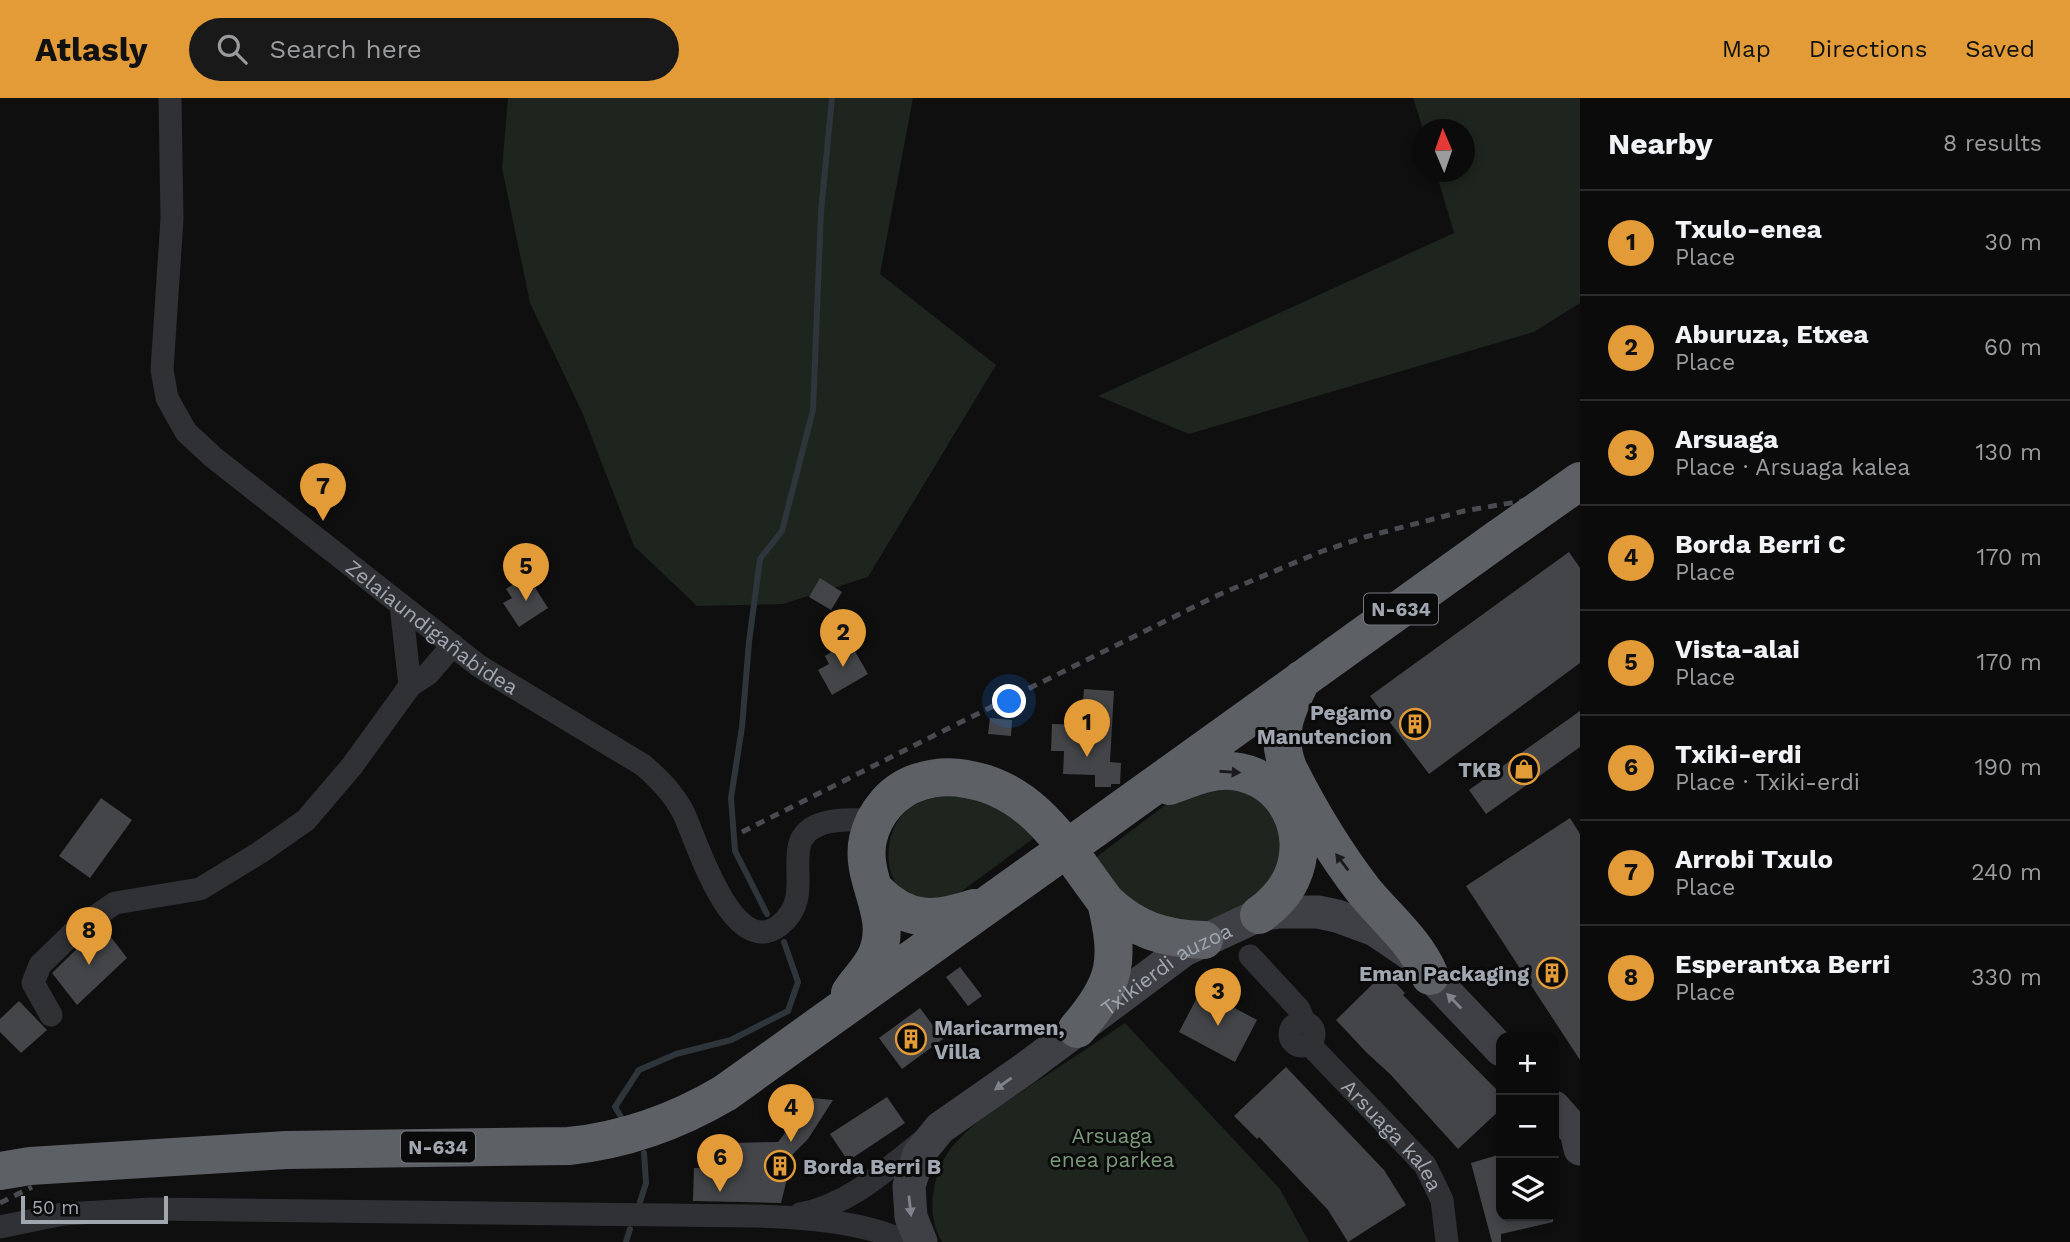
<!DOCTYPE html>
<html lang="en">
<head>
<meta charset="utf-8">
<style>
	body { margin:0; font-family:"Work Sans",sans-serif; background:#19191a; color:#f1f3f6 }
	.controls { position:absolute; right:21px; bottom:21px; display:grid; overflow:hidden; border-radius:14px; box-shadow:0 4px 10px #0003 }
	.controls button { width:63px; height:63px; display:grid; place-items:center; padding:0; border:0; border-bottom:2px solid #2b2b2d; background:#0b0b0c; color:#f1f3f6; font:35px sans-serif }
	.compass { position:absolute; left:1412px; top:21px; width:63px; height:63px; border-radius:50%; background:#0b0b0c; box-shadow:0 4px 10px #0003; rotate:358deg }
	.scale { position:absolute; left:21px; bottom:18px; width:147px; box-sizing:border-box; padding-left:7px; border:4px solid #a1a7b0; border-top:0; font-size:19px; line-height:24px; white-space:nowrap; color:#a1a7b0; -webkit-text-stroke:5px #0a0a0b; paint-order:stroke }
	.you { position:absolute; left:1010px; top:604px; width:24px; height:24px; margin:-18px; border:5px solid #fff; border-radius:50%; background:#1a73e8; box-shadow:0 0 0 10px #1a73e833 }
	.badge { display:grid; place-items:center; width:46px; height:46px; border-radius:50%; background:#e29b36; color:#111; font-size:23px; font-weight:700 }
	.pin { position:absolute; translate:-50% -58px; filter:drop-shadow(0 2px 4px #0008) }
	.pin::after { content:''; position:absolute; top:37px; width:24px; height:21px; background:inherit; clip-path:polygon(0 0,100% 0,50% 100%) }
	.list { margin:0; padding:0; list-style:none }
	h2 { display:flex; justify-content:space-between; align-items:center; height:91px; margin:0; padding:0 28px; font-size:30px }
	h2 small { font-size:23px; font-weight:400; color:#9a9b9d }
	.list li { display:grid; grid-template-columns:46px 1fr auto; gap:21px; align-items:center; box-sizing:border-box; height:105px; padding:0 28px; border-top:2px solid #2b2b2d }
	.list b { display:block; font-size:26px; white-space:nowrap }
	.list p { margin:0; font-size:23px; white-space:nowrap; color:#9a9b9d }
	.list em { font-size:23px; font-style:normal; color:#9a9b9d }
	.icon { flex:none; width:38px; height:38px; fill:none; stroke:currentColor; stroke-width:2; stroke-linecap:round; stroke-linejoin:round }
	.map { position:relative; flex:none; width:1580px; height:1144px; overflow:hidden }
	header { display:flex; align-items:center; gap:42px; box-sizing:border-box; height:98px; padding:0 35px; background:#e29b36; color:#111 }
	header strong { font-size:33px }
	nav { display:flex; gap:38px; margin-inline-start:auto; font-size:24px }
	.search { width:490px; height:63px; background:#19191a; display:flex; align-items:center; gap:18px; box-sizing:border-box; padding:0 24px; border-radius:38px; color:#9a9b9d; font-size:26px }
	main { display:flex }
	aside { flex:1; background:#0b0b0c }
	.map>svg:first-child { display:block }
	.green { fill:#1e241e }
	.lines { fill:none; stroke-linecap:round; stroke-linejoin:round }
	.stream { stroke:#2e363c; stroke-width:6 }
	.building { fill:#434548 }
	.street { stroke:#303135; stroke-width:23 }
	.secondary { stroke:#3f4045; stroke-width:33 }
	.highway { stroke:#5d6065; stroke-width:38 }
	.rail { stroke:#4a4b50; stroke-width:5; stroke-dasharray:9 7; stroke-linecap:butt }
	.highway-bridge { stroke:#5d6065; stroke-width:38 }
	.oneway { fill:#1b1b1d }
	.oneway2 { fill:#7f838b }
	.labels { text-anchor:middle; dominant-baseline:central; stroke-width:6; stroke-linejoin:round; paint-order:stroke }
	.shield { fill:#0a0a0b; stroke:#74787e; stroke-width:2 }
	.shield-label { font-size:19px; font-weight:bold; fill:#a1a7b0 }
	.street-label { font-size:21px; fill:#a1a7b0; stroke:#0a0a0b }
	.poi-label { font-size:21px; font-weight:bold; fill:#a1a7b0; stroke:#0a0a0b; text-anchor:end }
	.park-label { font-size:21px; fill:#7a9a79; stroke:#0a0a0b }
</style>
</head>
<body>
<header>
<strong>Atlasly</strong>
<div class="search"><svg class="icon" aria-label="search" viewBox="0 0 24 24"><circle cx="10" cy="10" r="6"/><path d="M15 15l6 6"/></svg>Search here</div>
<nav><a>Map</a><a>Directions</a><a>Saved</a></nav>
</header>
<main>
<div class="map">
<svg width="1580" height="1144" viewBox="0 0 1580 1144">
	<rect width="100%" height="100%" fill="#0f0f10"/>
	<!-- green -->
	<path class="green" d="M508,0H913L880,176L996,267L868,479L783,506L697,508L634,448L582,314L530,205L502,70Z
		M1413,0H1580V205L1534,234L1189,336L1098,298L1454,135L1436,74H1464V32L1423,31Z
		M1212,686L1259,694L1288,738L1261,803L1198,828L1129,807L1095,760L1176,699Z
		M956,697L992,703L1038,737L950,802C938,801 916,803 907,797C881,780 884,734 905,714C918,701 938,699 956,697Z
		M1125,925L1280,1091L1309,1144H942C925,1117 932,1074 952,1049C972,1025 1001,1007 1027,990C1060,968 1093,947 1125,925Z"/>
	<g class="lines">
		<!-- stream -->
		<path class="stream" d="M767,816L735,753L731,700L742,629L749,544L760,461L782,433L813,312L821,114L832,0
			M623,1022L615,1009L639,972L676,956L731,942L788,913L798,884L784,844
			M640,1104L646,1085L644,1055
			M626,1144L630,1131"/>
	</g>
	<!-- building -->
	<path class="building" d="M1569,454L1580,470V565L1429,676L1370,598Z
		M527,477L548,510L519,529L503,505L512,500L506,491Z
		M820,480L842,494L831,512L809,499Z
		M849,543L868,576L832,597L818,572L829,566L825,558Z
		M1084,591L1114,593L1110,664L1121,665L1120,686H1111V689H1095V677L1063,676L1064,653H1051L1052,626L1081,627Z
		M1580,613V649L1486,716L1469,692Z
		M990,620L1012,622L1011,638L988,636Z
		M101,700L132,722L90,780L59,758Z
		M1570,720L1580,736V962L1466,788Z
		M104,830L127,860L77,907L52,875L86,842Z
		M960,869L982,898L968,908L946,879Z
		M1385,874L1405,895L1403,897L1501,996V1011L1458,1051L1390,976L1367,955L1336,922Z
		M1201,892L1257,922L1235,964L1179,934Z
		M19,903L47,932L21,955L0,934V921Z
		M920,910L943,941L902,971L879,940Z
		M1286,969L1384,1072L1406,1107L1348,1144L1328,1112L1259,1039L1257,1041L1234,1018Z
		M887,999L905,1025L848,1063L830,1036Z
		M812,1000L833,1002L808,1041L793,1056L781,1105L693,1103L694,1070L729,1071L731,1045L778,1044Z
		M1501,1056V1118H1553V1124L1501,1136V1144H1492L1471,1065Z"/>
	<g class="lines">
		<!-- street -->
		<g class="street">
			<path id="s1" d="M170,0L172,121L162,272L167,300L186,334L213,359L479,568L643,667C660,682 674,696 684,716C697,744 733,864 780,827C820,796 774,742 821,726C837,720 858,722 875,722"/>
			<path d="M401,507L410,588"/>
			<path d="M1250,858L1299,911L1304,924"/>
			<path d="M51,917L33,885L40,867L77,831L115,805L200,791L259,755L306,722L352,668L410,588L428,576L453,547"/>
			<circle cx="1302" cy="936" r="12"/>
			<path id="s2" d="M1309,946L1425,1067L1442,1102L1447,1144"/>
			<path d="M800,1116C849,1107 886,1072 925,1041"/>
			<path d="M0,1129L63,1116L152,1111L755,1118C799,1119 867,1124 905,1144"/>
		</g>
		<!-- secondary -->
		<g class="secondary">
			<path d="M1554,1009L1576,1034L1580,1051"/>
			<path id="s3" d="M921,1144L911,1119L909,1088L919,1056L940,1030L1023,972L1184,852L1259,817L1279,814H1318L1337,818L1375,832L1409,855L1501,952"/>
		</g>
		<!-- highway -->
		<path class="highway" d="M1302,581C1286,612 1275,636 1288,670C1310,714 1334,754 1364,793C1387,821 1416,844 1430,878
			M1169,688C1189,681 1210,671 1232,673C1285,678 1313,735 1291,781C1284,796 1273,807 1259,817
			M1094,731L1499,440
			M877,794C907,825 936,823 974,810
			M850,895C859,881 871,871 877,856C894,816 859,781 868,741C874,715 893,692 919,684C934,679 951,678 966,681C1036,692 1067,753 1106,804C1135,832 1165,841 1204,842
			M1077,931C1117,885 1120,862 1106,804
			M0,1073L30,1068L286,1052L569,1048C626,1042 676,1024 725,995L1042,768"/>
		<!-- rail -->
		<path class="rail" d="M957,626L1218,497L1320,454L1365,439L1464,413L1580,393
			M742,734L951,629
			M0,1105L32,1089"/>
		<!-- highway-bridge -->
		<path class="highway-bridge" d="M1499,440L1580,383
			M1042,768L1094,731"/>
	</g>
	<!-- one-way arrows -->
	<defs><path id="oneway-solid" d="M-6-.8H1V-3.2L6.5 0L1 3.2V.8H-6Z" transform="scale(1.75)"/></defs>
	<g class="oneway">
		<use href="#oneway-solid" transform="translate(1230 674) rotate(4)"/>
		<use href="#oneway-solid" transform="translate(1342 764) rotate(-127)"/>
	</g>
	<g class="oneway2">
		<use href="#oneway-solid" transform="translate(1454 903) rotate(-134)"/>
		<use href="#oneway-solid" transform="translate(1003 986) rotate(145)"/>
		<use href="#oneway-solid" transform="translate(910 1108) rotate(84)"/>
	</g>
	<!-- icons -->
	<defs>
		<g id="building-ring" transform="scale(1.575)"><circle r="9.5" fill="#0a0a0b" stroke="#e29b36" stroke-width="1.5"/><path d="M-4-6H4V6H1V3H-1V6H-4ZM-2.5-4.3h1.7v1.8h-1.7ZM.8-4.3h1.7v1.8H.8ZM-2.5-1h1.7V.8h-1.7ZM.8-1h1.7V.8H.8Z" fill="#e29b36"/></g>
		<g id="shop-ring" transform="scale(1.575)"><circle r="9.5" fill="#0a0a0b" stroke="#e29b36" stroke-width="1.5"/><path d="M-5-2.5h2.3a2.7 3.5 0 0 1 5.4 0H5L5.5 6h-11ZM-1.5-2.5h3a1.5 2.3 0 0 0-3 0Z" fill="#e29b36"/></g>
	</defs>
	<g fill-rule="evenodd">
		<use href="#building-ring" x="1415" y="626"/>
		<use href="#shop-ring" x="1524" y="671"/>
		<use href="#building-ring" x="1552" y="875"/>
		<use href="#building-ring" x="911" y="941"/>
		<use href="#building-ring" x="780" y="1068"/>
	</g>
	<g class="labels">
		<!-- shield labels -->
		<g class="shield">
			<rect x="1364" y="495.5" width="74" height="31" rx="5"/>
			<rect x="401" y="1033.5" width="74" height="31" rx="5"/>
		</g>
		<g class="shield-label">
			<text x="1401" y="511">N-634</text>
			<text x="438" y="1049">N-634</text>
		</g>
		<!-- street labels -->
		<g class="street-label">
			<text stroke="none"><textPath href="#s1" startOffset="654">Zelaiaundigañabidea</textPath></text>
			<text stroke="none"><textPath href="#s3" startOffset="402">Txikierdi auzoa</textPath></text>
			<text stroke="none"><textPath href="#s2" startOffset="124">Arsuaga kalea</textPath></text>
		</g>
		<!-- poi labels -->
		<g class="poi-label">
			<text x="1392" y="614">Pegamo<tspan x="1392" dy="24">Manutencion</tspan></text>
			<text x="1501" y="671">TKB</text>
			<text x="1529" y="875">Eman Packaging</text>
			<text x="934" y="929" text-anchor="start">Maricarmen,<tspan x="934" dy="24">Villa</tspan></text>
			<text x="803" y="1068" text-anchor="start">Borda Berri B</text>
		</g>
		<!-- park labels -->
		<g class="park-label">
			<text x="1112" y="1037">Arsuaga<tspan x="1112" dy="24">enea parkea</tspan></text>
		</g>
	</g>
</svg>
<div class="controls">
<button>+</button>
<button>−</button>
<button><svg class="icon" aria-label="layers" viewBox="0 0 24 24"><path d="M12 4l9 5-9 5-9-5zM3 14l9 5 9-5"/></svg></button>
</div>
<svg class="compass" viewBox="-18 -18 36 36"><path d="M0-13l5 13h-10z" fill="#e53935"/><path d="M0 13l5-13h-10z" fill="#9a9b9d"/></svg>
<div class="scale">50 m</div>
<div class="you"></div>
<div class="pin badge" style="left:1087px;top:659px">1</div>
<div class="pin badge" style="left:843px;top:569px">2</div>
<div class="pin badge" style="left:1218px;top:928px">3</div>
<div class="pin badge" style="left:791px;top:1044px">4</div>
<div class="pin badge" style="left:526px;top:503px">5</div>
<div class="pin badge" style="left:720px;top:1094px">6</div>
<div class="pin badge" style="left:323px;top:423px">7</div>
<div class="pin badge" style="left:89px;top:867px">8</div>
</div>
<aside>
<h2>Nearby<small>8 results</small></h2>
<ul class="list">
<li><span class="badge">1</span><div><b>Txulo-enea</b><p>Place</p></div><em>30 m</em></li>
<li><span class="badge">2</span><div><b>Aburuza, Etxea</b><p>Place</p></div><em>60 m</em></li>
<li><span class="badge">3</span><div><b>Arsuaga</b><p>Place · Arsuaga kalea</p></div><em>130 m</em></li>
<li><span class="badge">4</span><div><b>Borda Berri C</b><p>Place</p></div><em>170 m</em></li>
<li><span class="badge">5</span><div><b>Vista-alai</b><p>Place</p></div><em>170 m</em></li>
<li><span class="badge">6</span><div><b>Txiki-erdi</b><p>Place · Txiki-erdi</p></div><em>190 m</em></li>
<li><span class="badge">7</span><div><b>Arrobi Txulo</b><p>Place</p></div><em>240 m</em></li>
<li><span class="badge">8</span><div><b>Esperantxa Berri</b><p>Place</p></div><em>330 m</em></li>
</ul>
</aside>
</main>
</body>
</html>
